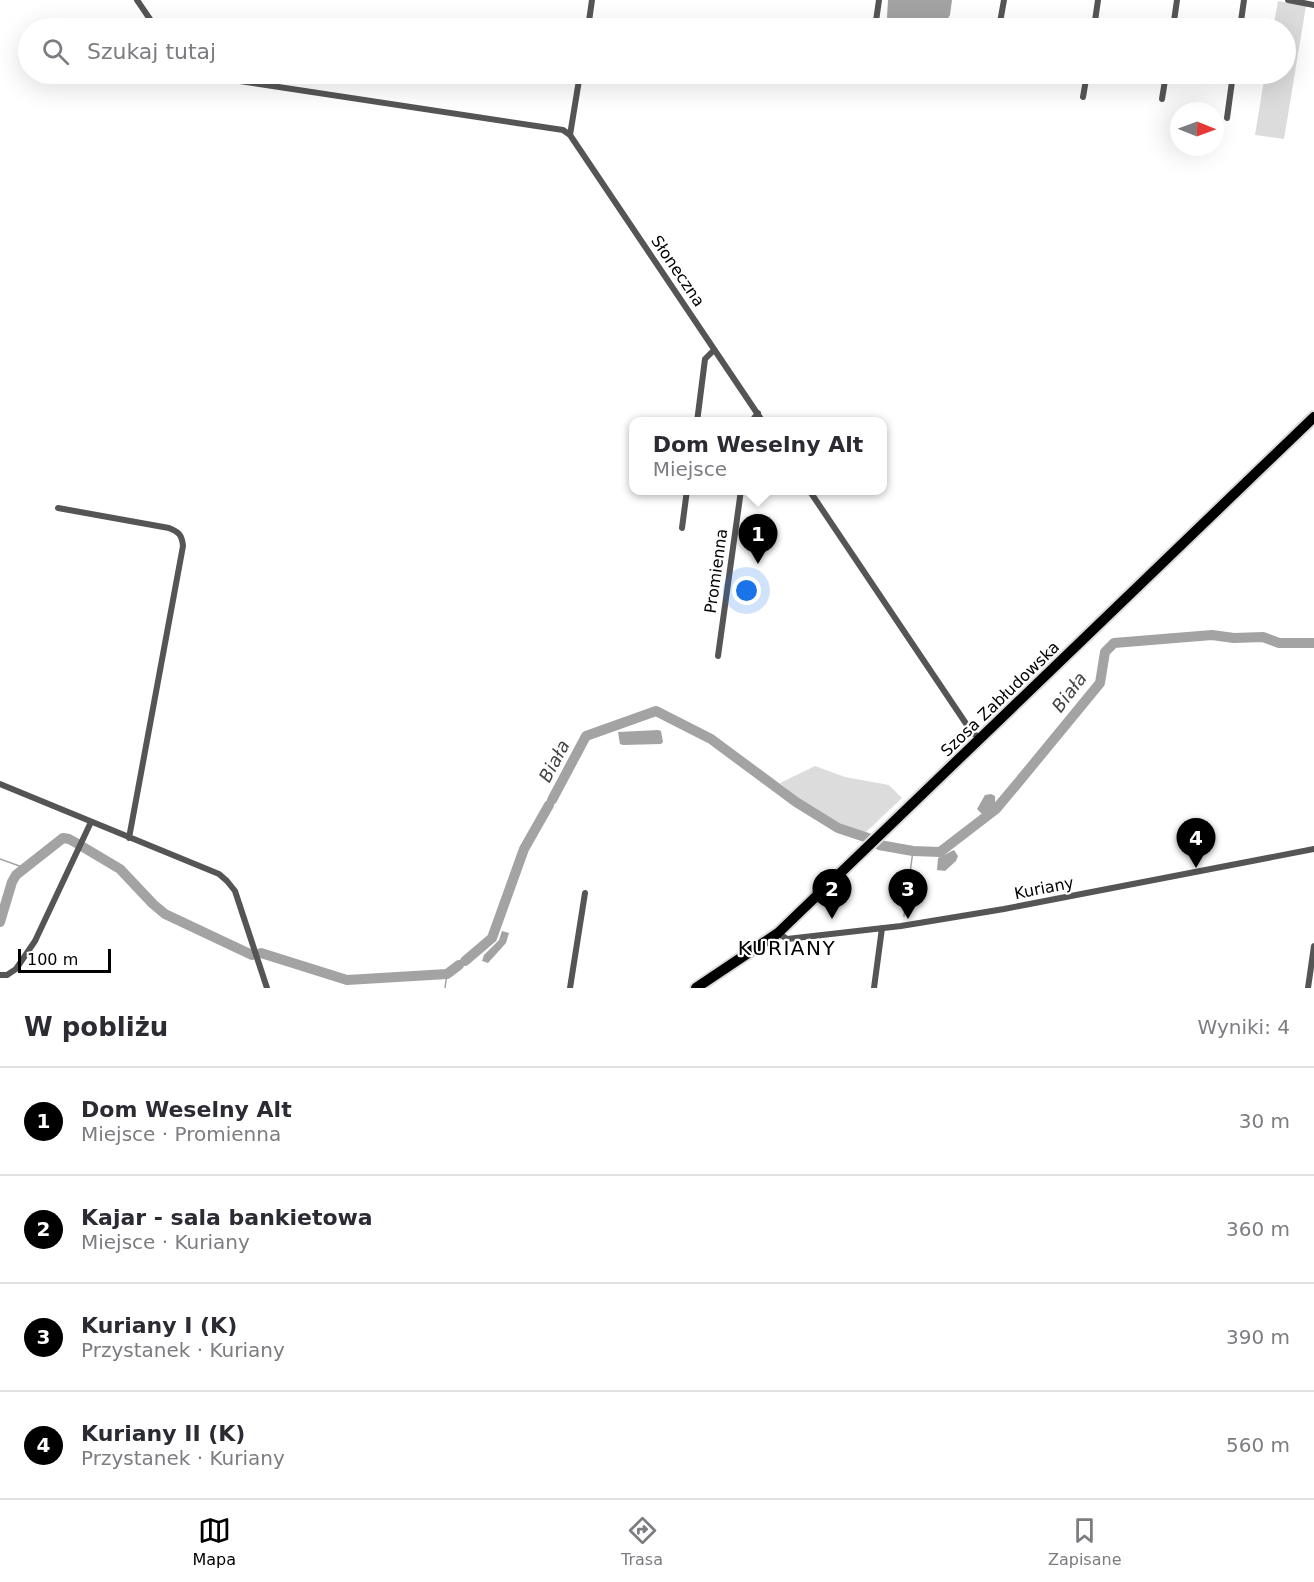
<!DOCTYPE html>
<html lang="pl">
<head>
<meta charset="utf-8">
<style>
	body { margin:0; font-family:"DejaVu Sans",sans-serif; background:#f7f7f7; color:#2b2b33 }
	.compass { position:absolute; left:1170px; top:102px; width:54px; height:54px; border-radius:50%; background:#fff; box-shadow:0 6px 24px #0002; rotate:91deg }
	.scale { position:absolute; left:18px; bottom:15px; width:93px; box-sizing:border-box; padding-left:6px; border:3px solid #000; border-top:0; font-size:16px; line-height:21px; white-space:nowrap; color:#000; -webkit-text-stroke:4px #fff; paint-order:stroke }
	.you { position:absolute; left:747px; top:591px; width:21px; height:21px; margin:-15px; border:4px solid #fff; border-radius:50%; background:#1a73e8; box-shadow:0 0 0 9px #1a73e833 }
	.badge { display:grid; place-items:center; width:39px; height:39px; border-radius:50%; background:#000; color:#fff; font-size:20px; font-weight:700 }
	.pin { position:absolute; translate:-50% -50px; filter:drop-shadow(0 2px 3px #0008) }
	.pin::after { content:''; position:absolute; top:32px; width:21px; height:18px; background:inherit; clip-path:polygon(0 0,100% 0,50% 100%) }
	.popup { position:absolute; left:629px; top:417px; width:258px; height:78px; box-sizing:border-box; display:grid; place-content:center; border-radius:12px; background:#fff; filter:drop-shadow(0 2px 4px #0005); font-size:20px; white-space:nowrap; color:#7c7c81 }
	.popup b { font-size:22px; color:#2b2b33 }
	.popup::after { content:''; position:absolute; left:50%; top:100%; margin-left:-12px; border:12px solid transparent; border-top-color:#fff }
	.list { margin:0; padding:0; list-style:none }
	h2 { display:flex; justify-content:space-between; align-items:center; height:78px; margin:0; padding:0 24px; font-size:26px }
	h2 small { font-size:20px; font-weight:400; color:#7c7c81 }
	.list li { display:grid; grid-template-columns:39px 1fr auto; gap:18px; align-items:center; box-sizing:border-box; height:108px; padding:0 24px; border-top:2px solid #e1e1e2 }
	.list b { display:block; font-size:22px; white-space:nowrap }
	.list p { margin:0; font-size:20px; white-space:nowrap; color:#7c7c81 }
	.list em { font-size:20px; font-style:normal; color:#7c7c81 }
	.icon { flex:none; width:33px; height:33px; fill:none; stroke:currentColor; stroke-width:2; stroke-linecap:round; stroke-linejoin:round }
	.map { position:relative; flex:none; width:1314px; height:988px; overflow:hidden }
	.search { position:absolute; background:#fff; box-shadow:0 6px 24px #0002; left:18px; right:18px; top:18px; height:66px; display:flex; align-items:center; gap:15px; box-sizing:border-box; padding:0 21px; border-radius:33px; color:#7c7c81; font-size:22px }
	.sheet { height:510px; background:#fff }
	nav { display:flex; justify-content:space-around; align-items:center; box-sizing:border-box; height:84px; border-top:2px solid #e1e1e2; background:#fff; font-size:16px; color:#7c7c81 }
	nav a { display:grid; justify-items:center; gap:3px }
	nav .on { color:#000 }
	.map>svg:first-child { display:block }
	.green { fill:#dcdcdc }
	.water { fill:#a3a3a3 }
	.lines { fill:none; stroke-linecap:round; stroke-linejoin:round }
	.stream { stroke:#a3a3a3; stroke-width:1.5 }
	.river { stroke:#a3a3a3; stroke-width:10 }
	.highway-casing { stroke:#dbdbdb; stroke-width:14 }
	.street { stroke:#555; stroke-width:6 }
	.highway { stroke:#000; stroke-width:10 }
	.labels { text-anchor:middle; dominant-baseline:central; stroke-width:4.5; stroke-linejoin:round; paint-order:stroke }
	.street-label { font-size:16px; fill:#000; stroke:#fff }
	.water-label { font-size:18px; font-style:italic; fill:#444; stroke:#fff }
	.quarter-label { font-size:20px; letter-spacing:1.5px; fill:#000; stroke:#fff }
</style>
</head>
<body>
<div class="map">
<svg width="1314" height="988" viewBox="0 0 1314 988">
	<rect width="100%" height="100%" fill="#fff"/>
	<!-- green -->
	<path class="green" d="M1278,1L1306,6L1284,139L1255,135L1265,74H1286V28H1273Z
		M815,766L845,777L889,785L902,798L866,832L844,828L804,804L780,783Z"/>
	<!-- water -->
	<path class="water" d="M888,0H952L950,15L942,28H891L887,17Z
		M658,730L661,731L663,742L661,744L623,745L620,744L618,732Z
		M991,794L995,796V804L982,814L977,809L985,795Z
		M954,850L958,856L956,861L945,871L937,870L938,858Z
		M502,931L509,933L506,943L488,963L482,961L484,955L499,940Z"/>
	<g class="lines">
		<!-- stream -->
		<path class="stream" d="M0,859L25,868
			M904,916L913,851
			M445,988L447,974"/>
		<!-- river -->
		<path class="river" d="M552,800L586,736L656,711L711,739L796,802L838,828L868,838
			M879,845L913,851L940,852L996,809L1017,784L1100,683L1105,652L1114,643L1212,635L1234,638L1263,637L1279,643H1314
			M83,847L120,869L153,904L165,914L252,955
			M0,922L12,882L16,875L63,838L69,839L78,844
			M261,953L347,980L447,974L459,965
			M465,961L492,938L524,849L549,805"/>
		<!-- highway casing -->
		<g class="highway-casing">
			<path id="highway" d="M696,988L778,933L1314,417"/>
		</g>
		<!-- street -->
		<path class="street" d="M137,0L156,28
			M1288,0L1314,5
			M588,28L592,0
			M875,28L879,0
			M999,28L1004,0
			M1094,28L1098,0
			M1173,28L1177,0
			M1240,28L1244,0
			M193,74L563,130L570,135L763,422
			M1083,97L1087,74
			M1162,99L1166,74
			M1227,118L1233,74
			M570,135L580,74
			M697,422L705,359L714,350
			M751,422L758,413
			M809,490L971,731L980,739
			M58,508L169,528C179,532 182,535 183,546L129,838
			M682,528L687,490
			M718,656L741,490
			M0,784L219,874L227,881L235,891L267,988
			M778,933L787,939L901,926L1004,909L1314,849
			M0,975H7L16,969L35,941L91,822
			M570,988L585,893
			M874,988L882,928
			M1308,988L1314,946"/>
		<!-- highway -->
		<use href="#highway" class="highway"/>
	</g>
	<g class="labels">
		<!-- street labels -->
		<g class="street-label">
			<text transform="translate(678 271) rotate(56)">Słoneczna</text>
			<text transform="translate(716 571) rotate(-82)">Promienna</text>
			<text transform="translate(1000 699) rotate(-44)">Szosa Zabłudowska</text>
			<text transform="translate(1044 888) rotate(-11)">Kuriany</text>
		</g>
		<!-- water labels -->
		<g class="water-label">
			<text transform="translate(1069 692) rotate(-53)">Biała</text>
			<text transform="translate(554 761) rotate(-62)">Biała</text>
		</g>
		<!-- quarter labels -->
		<g class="quarter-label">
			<text x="787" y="948">KURIANY</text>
		</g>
	</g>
</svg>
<svg class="compass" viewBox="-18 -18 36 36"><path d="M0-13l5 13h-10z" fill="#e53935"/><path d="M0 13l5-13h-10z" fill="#7c7c81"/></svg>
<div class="scale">100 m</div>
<div class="you"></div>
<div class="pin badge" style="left:758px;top:564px">1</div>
<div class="popup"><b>Dom Weselny Alt</b>Miejsce</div>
<div class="pin badge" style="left:832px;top:919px">2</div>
<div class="pin badge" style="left:908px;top:919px">3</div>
<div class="pin badge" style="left:1196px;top:868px">4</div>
<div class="search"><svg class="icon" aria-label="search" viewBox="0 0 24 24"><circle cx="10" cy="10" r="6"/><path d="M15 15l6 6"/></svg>Szukaj tutaj</div>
</div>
<section class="sheet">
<h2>W pobliżu<small>Wyniki: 4</small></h2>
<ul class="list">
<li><span class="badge">1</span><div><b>Dom Weselny Alt</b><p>Miejsce · Promienna</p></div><em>30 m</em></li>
<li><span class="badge">2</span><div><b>Kajar - sala bankietowa</b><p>Miejsce · Kuriany</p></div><em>360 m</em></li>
<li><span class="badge">3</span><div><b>Kuriany I (K)</b><p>Przystanek · Kuriany</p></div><em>390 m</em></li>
<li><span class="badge">4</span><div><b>Kuriany II (K)</b><p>Przystanek · Kuriany</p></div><em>560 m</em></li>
</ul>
</section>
<nav>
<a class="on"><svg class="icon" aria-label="map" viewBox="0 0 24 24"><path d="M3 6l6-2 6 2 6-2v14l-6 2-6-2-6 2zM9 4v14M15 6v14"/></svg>Mapa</a>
<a><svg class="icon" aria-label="directions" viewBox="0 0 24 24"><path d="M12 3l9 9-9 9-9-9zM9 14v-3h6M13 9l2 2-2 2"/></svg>Trasa</a>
<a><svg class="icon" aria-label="saved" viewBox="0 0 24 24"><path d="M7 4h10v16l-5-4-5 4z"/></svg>Zapisane</a>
</nav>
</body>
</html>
